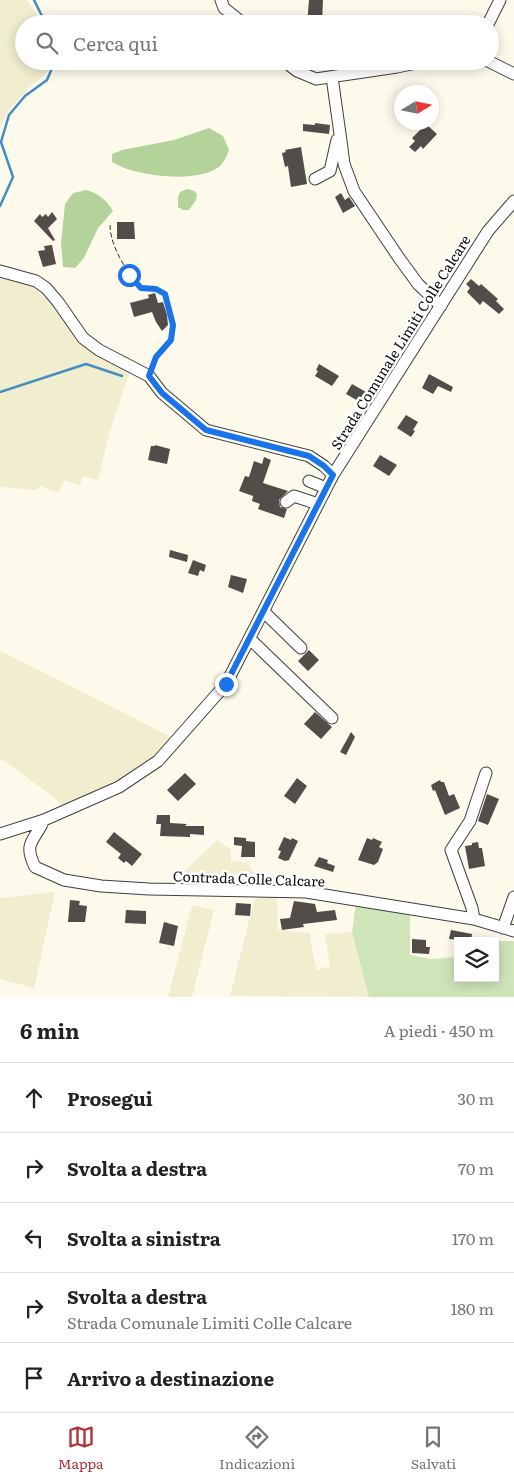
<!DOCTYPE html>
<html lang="it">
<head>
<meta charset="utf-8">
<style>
	body { margin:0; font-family:Literata,serif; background:#f6f6f6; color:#222 }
	.controls { position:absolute; right:15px; bottom:15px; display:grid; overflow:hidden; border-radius:0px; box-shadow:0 2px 12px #0003 }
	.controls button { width:45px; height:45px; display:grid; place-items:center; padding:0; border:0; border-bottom:1px solid #e0e0e0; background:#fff; color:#222; font:25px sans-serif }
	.compass { position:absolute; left:394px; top:85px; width:45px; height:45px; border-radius:50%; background:#fff; box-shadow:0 2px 12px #0003; rotate:80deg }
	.stop { position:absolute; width:15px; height:15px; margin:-11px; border:4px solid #1a73e8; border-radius:50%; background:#fff }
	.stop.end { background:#1a73e8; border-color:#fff; box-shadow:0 1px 5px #0008 }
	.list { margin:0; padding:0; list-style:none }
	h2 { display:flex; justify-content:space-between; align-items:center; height:65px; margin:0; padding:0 20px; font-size:21px }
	h2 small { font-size:16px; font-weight:400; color:#767676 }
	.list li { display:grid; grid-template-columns:32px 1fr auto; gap:15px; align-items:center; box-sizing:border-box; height:70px; padding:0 20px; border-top:1px solid #e0e0e0 }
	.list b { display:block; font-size:19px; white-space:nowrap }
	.list p { margin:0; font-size:16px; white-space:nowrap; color:#767676 }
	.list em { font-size:16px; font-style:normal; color:#767676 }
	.icon { flex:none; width:28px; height:28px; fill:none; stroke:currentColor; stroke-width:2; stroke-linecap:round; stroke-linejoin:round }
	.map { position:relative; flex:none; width:514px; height:997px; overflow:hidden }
	.search { position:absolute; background:#fff; box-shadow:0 2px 12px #0003; left:15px; right:15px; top:15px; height:55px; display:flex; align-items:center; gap:12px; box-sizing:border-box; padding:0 18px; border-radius:28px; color:#767676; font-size:19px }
	.sheet { height:415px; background:#fff }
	nav { display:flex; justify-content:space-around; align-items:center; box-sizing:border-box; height:70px; border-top:1px solid #e0e0e0; background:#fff; font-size:14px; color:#767676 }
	nav a { display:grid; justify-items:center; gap:2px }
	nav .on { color:#ad3237 }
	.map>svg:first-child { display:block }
	.farmland { fill:#f0eecf }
	.green { fill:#cfe4b9 }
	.forest { fill:#b4d39a }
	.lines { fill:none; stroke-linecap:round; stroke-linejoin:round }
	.stream { stroke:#448ebf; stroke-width:2.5 }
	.building { fill:#534d49 }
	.minor-casing { stroke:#3f3f3f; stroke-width:13 }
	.path { stroke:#2e2e2e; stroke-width:1; stroke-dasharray:5 2.5; stroke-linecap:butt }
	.minor { stroke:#fff; stroke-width:11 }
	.route { stroke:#1a73e8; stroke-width:6 }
	.labels { text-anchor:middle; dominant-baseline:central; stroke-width:5; stroke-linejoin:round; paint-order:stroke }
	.street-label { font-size:14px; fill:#0c0c0c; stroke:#fff }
</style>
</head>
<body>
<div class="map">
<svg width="514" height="997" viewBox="0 0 514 997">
	<rect width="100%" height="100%" fill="#fdfaec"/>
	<!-- farmland -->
	<path class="farmland" d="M0,0H27L43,24H24V61H53L44,75L30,87L10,108L0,127Z
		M0,273L39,286L38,291L40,295L55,304L69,321L130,371L110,431L98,480L83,476L80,485L64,480L58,493L40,486L36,490L0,487Z
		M0,651L120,711L175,739L147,765L127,778L65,808L48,793L0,758Z
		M217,840L231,850V861L248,863L257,878L261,888L178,887L177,879Z
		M55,892L34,988L0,979V898Z
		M261,895L277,896L278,930L310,933L312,951L317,970L330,966L325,934L352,932L369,997L230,996L254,901Z
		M192,905L214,910L192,997H168Z"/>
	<!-- green -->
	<path class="green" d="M356,903L409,910L410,916V955L430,959L458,957V978H495V941H514V997H369L352,932Z"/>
	<!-- forest -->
	<path class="forest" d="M209,128L223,136L229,150C226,158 223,165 216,169C192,183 134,176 112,162V154L122,150L174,140Z
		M187,189L194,191L197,194L196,200L189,210H183L178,207V197L180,192Z
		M86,190C99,194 106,199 113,211L98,228L84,258L75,268L63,267L61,243L65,204L73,193Z"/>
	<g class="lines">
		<!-- stream -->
		<path class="stream" d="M34,0L46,24
			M0,206L13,177L1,142L9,115L25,96L47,80L55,61
			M0,392L86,364L122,376"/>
	</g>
	<!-- building -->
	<path class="building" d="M309,0H323L322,24H307Z
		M315,123L330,125L329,134L303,131V124L315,125Z
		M426,124L437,134L423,149L421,146L415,152L409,147L415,141L412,138Z
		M301,147L307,184L291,187L288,166L285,167L282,153L286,152L285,150Z
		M341,193L345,200L349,197L355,206L343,213L335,197Z
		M52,212L57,219L48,228L55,240L53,241L34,221L40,214L42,217L46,214L48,217Z
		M117,222H134L135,239H117Z
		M52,245L56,264L43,267L38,251L45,250L44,246Z
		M471,279L479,286L481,284L498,299L496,301L504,309L499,314L483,301L480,305L467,292L470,288L466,284Z
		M155,293L158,303L163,302L167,315L168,325L162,331L156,322L152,312L134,317L130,303L149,298L148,295Z
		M319,364L339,376L332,386L315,376L318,371L316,370Z
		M429,374L453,387L451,392L438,386L433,394L422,388Z
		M352,384L366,392L360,402L346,394Z
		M406,415L418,422L413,430L415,431L411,437L397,428Z
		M155,445L170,449L167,464L148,460L151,446H155Z
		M380,455L397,465L389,476L373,466Z
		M264,457L271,460L263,483L288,491L279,500L280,507L287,509L284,518L258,509L260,504L252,501L253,496L239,491L245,476L249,477L254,461L262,464Z
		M170,550L188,555L187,562L169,557Z
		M193,560L206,565L204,572L200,570L198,576L188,573Z
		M231,575L247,579L243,593L228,587Z
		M309,650L319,660L308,671L298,661Z
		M315,712L332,727L321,739L304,724Z
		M351,732L355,737L346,755L340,752Z
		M185,773L196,784L178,801L167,790Z
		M297,778L307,786L295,804L284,796Z
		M440,780L441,782H444L449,796L454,794L460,808L445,815L435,790L433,791L431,785Z
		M487,794L499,799L488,825L478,821Z
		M157,815H170V823L187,824L185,826H204V835L190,834V837L160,836L161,824H156Z
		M114,832L142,854L132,866L126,861L124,863L118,858L121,854L106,842Z
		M234,837L246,838V841L255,842V857H241L242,846L234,845Z
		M284,837L291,840L292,838L298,841L289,860L285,861L278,858L281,851L278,850Z
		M367,838L372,840L373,838L382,842L379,847L383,849L378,862L374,865L358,860Z
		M478,842L479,848H482L485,866L469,869L465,846L472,845V843Z
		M319,857L328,860L327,863L335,866L333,872L314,866Z
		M70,900L80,901L79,905L87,906L85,922H68Z
		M294,901L315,904L317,912L335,910L337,920L303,924L304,927L282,930L280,919L290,918Z
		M236,903L251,904L250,916L235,915Z
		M126,910L146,911V924L125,923Z
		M164,922L178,926L174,946L159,943Z
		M451,930L472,934L471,941L449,939Z
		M412,939L426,940V947H430L429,954L412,953Z"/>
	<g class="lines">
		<!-- minor casing -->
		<g class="minor-casing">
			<path id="minor" d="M221,0L224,8L244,24
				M488,24L500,0
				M284,61L297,71L316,79L397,67L426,61
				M488,61L514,74
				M332,77L341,141
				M315,179L330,171L337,140L341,141L344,164L354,191L399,258L418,284L441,306
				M0,271L36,281L46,288L58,302L83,338L99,350L149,376L162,393L206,430L309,456L324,466L333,475
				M309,481L326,488
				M286,502L294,496L318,504
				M264,612L301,648
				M250,639L332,718
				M44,820C34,842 23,842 35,867L64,880L101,886L149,889L306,892L474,919L514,931
				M0,834L44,820L119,787L158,761L226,684L333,475L488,231L514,201
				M474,919L472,908L451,850L470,821L486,773
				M503,928L514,897"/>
		</g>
		<!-- path -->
		<path class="path" d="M110,225C110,246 127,273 141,287L156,289L165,294C168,308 177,327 171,341C165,351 157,353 153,366"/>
		<!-- minor -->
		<use href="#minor" class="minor"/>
	</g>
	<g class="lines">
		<!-- route -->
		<path class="route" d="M129,275L141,288L156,289L165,294L173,325L171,340L156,357L149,376L162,393L206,430L309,456L324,466L333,475L226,684"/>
	</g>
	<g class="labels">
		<!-- street labels -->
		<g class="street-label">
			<text transform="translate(400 342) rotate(-58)">Strada Comunale Limiti Colle Calcare</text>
			<text transform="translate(249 878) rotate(2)">Contrada Colle Calcare</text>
		</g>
	</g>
</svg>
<div class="controls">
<button><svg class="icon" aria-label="layers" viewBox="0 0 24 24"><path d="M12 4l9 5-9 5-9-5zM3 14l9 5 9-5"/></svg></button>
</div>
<svg class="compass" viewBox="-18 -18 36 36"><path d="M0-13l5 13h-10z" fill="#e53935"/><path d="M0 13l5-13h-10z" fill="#767676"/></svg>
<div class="stop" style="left:129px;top:275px"></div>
<div class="stop end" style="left:226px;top:684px"></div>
<div class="search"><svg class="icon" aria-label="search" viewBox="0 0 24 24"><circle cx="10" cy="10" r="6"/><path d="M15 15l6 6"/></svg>Cerca qui</div>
</div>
<section class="sheet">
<h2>6 min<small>A piedi · 450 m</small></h2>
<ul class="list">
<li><svg class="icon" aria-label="ahead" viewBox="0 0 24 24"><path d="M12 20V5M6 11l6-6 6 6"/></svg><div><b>Prosegui</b></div><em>30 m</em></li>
<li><svg class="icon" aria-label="right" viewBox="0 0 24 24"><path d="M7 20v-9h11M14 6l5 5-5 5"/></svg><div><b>Svolta a destra</b></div><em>70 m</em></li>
<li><svg class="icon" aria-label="left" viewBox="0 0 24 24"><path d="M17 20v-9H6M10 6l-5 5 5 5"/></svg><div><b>Svolta a sinistra</b></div><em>170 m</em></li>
<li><svg class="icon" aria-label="right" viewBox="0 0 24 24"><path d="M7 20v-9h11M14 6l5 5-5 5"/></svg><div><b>Svolta a destra</b><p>Strada Comunale Limiti Colle Calcare</p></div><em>180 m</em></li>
<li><svg class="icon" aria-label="arrive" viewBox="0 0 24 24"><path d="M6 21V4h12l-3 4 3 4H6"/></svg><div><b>Arrivo a destinazione</b></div></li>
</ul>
</section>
<nav>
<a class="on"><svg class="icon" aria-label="map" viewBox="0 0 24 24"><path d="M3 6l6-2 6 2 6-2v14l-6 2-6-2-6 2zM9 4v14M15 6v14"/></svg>Mappa</a>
<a><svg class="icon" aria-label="directions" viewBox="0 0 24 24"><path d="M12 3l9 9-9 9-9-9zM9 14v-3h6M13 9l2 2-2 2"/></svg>Indicazioni</a>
<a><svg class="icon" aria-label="saved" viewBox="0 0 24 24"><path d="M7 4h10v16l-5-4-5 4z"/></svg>Salvati</a>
</nav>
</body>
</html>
